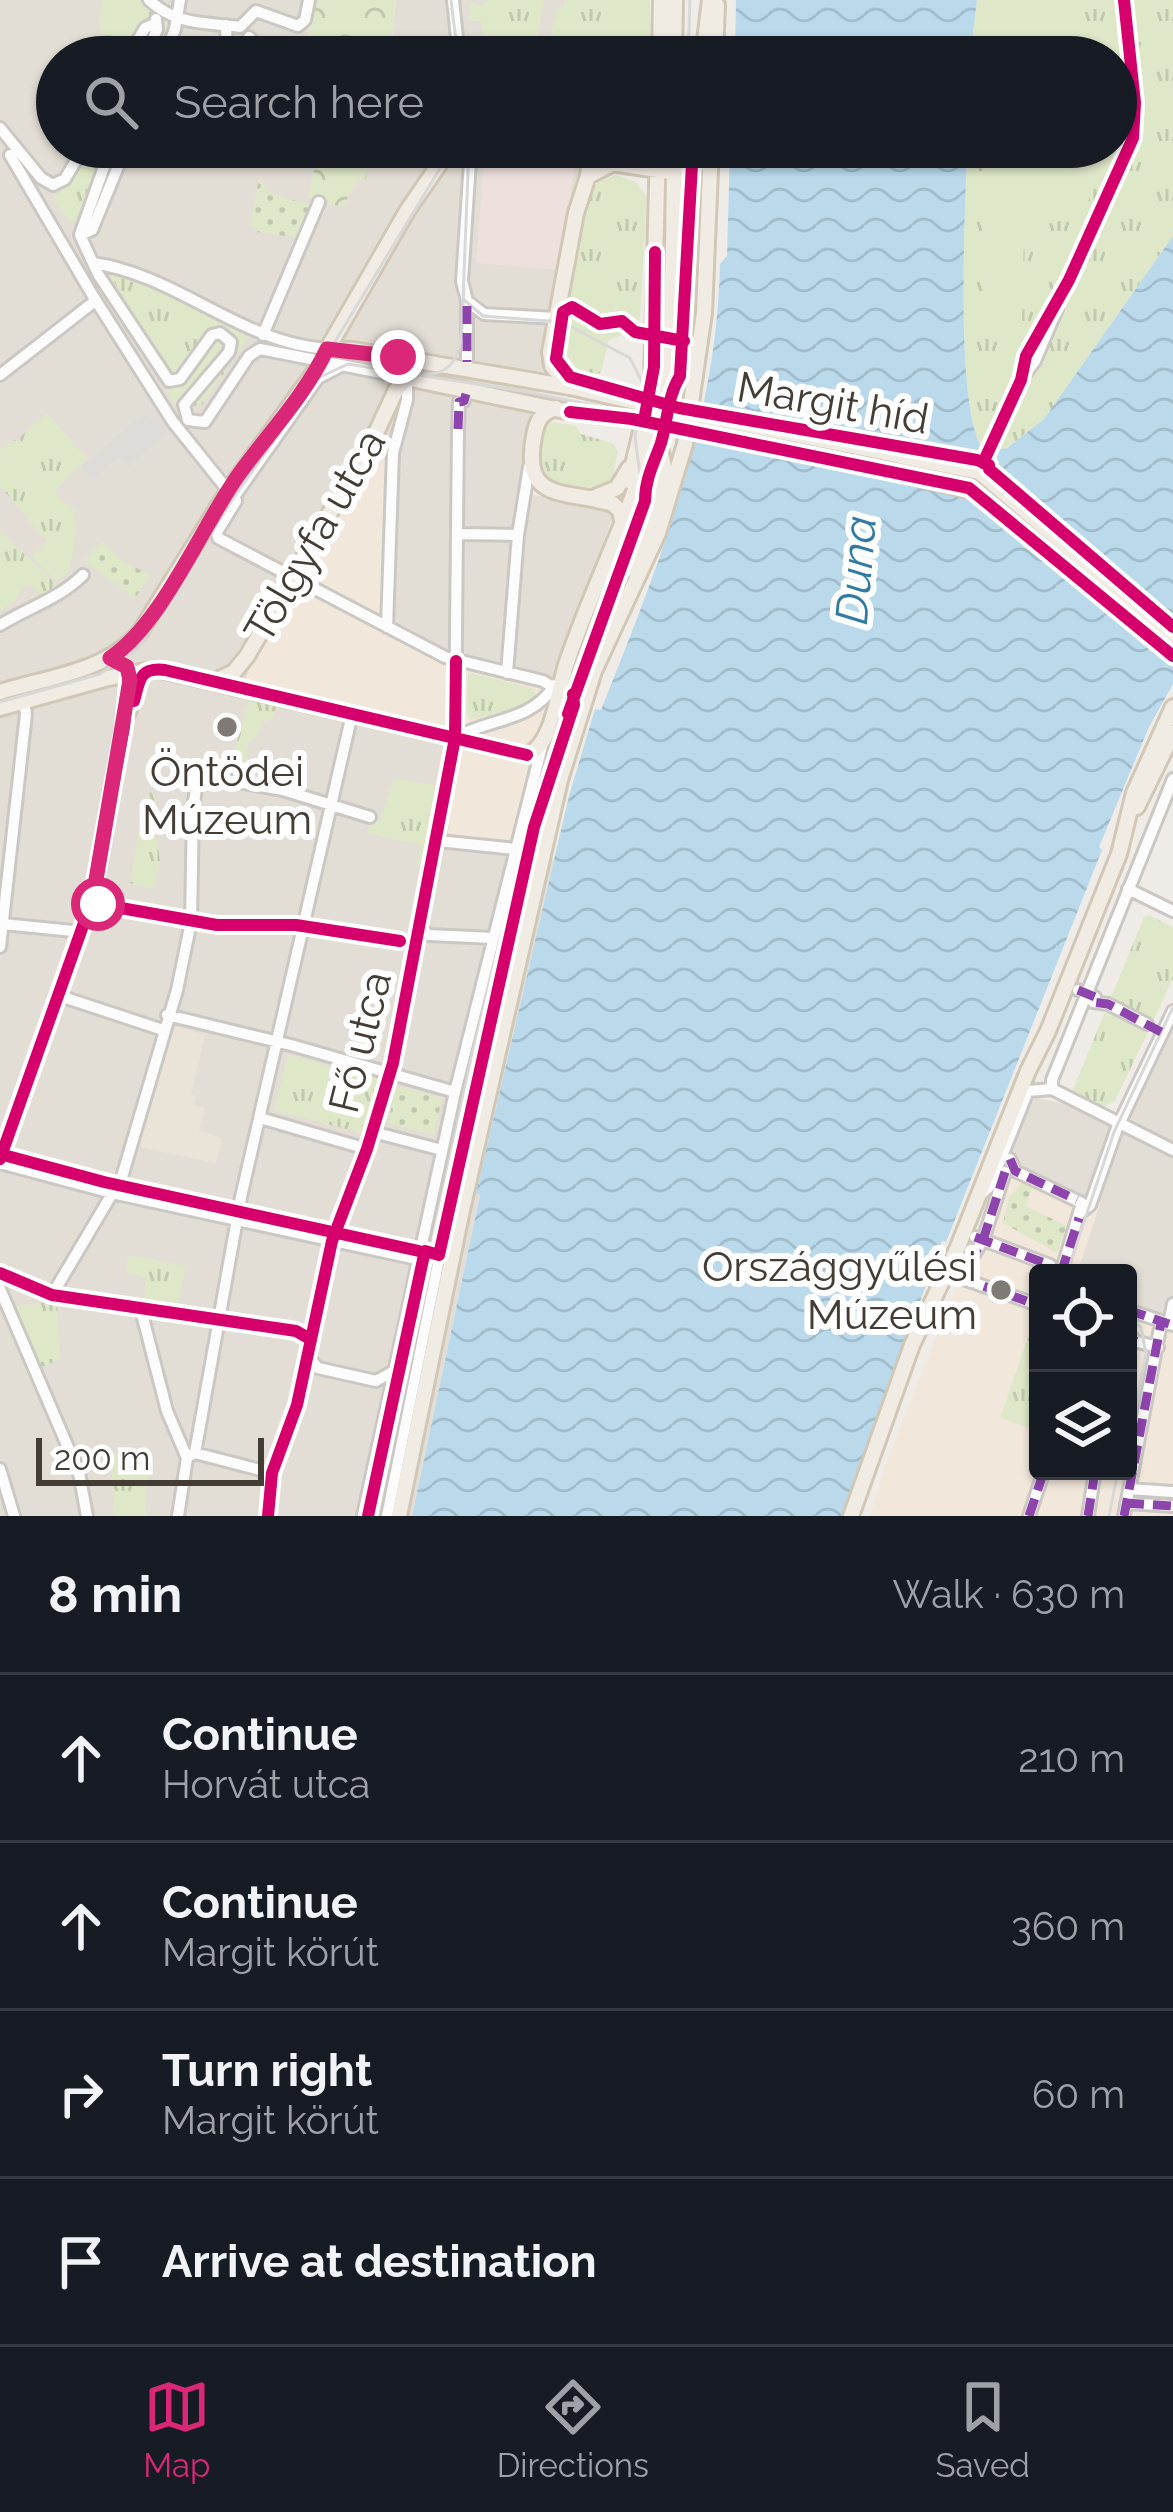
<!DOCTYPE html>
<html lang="en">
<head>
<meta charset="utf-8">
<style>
	body { margin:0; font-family:Raleway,sans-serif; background:#242831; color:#f1f3f6 }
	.controls { position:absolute; right:36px; bottom:36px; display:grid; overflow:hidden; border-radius:12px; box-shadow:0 3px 9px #0004 }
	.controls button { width:108px; height:108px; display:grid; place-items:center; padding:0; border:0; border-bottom:3px solid #363941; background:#171b24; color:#f1f3f6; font:60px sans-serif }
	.scale { position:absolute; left:36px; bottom:30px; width:228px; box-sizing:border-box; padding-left:12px; border:6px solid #443d35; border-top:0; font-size:33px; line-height:42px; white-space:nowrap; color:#443d35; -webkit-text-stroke:9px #fff; paint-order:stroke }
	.stop { position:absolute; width:36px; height:36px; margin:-27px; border:9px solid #db2777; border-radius:50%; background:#fff }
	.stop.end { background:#db2777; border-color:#fff; box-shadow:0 3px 12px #0008 }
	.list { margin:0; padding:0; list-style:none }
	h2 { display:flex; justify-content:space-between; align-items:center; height:156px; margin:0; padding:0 48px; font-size:51px }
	h2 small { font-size:39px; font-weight:400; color:#9ea1a6 }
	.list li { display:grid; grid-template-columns:78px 1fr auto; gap:36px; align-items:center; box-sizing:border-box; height:168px; padding:0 48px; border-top:3px solid #363941 }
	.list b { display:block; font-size:45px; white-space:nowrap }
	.list p { margin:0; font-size:39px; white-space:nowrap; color:#9ea1a6 }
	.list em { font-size:39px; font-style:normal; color:#9ea1a6 }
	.icon { flex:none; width:66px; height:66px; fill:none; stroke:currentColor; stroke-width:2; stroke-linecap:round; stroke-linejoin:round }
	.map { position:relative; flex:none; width:1173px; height:1516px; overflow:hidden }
	.search { position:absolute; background:#171b24; box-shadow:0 3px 9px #0004; left:36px; right:36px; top:36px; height:132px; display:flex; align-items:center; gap:30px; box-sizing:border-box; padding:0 42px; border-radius:66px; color:#9ea1a6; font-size:45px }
	.sheet { height:828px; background:#171b24 }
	nav { display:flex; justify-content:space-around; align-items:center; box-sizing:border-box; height:168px; border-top:3px solid #363941; background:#171b24; font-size:33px; color:#9ea1a6 }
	nav a { display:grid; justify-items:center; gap:6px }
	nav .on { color:#db2777 }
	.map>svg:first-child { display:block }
	.residential { fill:#e3ded5 }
	.commercial { fill:#f2e7db }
	.education { fill:#eae3d7 }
	.medical { fill:#eee0dd }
	.grass { fill:url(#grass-dots) }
	.forest { fill:url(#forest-crowns) }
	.park { fill:url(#park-tufts) }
	.pitch { fill:#dee8c9 }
	.parking { fill:#dedbd8 }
	.water { fill:url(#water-waves) }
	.pier { fill:#efece8 }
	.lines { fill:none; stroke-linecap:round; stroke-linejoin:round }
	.minor-casing { stroke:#cbc8c4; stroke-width:16 }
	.major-casing { stroke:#d1c7b6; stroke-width:20 }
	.minor { stroke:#fdfcfc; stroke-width:10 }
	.major { stroke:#f0ebe3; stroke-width:14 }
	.tram { stroke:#d8d8d7; stroke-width:3 }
	.major-bridge-casing { stroke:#d1c7b6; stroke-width:20; stroke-linecap:butt }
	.major-bridge { stroke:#f0ebe3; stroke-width:14 }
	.quiet { stroke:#8e44ad; stroke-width:9; stroke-dasharray:18 9; stroke-linecap:butt }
	.cycleway-casing { stroke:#fff; stroke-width:20 }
	.cycleway { stroke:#d6006c; stroke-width:12 }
	.route { stroke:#db2777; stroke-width:15 }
	.poi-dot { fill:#807a74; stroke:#fff; stroke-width:4.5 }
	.labels { text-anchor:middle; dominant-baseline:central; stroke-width:12; stroke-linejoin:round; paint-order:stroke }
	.street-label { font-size:42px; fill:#443d35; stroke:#fff }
	.poi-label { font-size:42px; fill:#443d35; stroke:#fff }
	.water-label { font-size:45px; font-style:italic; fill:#307aa4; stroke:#fff }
</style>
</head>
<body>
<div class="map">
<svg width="1173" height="1516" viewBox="0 0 1173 1516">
	<defs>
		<pattern id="grass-dots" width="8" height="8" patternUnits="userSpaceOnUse" patternTransform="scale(3)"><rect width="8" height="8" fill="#dee8c9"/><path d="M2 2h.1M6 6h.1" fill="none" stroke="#c0c8ad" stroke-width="1.8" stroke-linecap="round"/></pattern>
		<pattern id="forest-crowns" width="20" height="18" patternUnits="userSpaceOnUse" patternTransform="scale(3)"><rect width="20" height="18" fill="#dee8c9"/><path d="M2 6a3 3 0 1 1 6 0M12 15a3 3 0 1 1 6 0" fill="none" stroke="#c0c8ad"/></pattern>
		<pattern id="park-tufts" width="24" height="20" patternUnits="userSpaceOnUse" patternTransform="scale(3)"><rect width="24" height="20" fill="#dee8c9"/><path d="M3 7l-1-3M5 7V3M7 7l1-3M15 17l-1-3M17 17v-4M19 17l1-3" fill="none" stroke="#c0c8ad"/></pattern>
		<pattern id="water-waves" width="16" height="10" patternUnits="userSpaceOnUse" patternTransform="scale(3)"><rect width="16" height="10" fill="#badaec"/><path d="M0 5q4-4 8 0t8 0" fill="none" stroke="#a1bccb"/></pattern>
	</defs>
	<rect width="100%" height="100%" fill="#efece8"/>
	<!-- residential -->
	<path class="residential" d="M0,0H312L308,40L297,57H57V147H581L584,152L521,483L533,495L615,511L550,688L449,664L380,629L389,447L376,442L254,650L459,744L442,847L554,860L476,1192L480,1194L412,1516H0Z
		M396,0H581L568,57H390Z
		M1173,1029V1321L1128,1306V1273H1077L1100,1203L1006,1162L1032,1097L1058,1102L1123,1129Z"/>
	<!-- commercial -->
	<path class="commercial" d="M375,441L389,446L386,615L381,629L449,664L550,688L577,701L536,858L442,847L459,744L242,694L254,650Z
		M1006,1162L1100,1203L1077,1273H1038V1471H1128V1306L1173,1321V1516H870L885,1465Z"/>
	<!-- education -->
	<path class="education" d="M171,1025L205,1035L191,1094L196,1097L194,1105L205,1108L199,1130L222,1138L216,1163L139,1147Z"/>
	<!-- medical -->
	<path class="medical" d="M485,150L576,158L559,270L476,263Z"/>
	<!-- grass -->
	<path class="grass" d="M259,178L271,194L311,205L301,243L292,237L257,232L256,227L250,226Z
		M102,541L123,561L150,575L135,598L84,561Z
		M396,1086L442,1098L434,1135L388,1123Z
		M1024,1181L1033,1185L1026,1206L1067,1226L1057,1253L1003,1223L1009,1197Z"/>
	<!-- forest -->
	<path class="forest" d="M312,0H396L390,57H297L308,40Z
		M319,147H349L352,153L368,163L365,181L357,179L343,207L308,198Z"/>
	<!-- park -->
	<path class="park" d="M103,0H139L169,26L157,57H105L99,20Z
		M487,0H544L534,53L545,56L558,7L563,8L565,0H650V57H470L469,37L482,35L481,21H469L470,2L484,6Z
		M977,0H1173V236L1044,419L1007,448L985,453C953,411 966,208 967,147H1116V57H970Z
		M87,147H104L76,220L70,222L52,197L66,187Z
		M616,175L636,182L647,197L640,318L630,332L609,340L601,372L595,376C554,366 563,346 570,312L566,306L587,196L598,182Z
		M108,272C137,271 219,320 250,335L202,405L177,408L167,391L171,375Z
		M47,413L87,459L56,489L58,498L73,508L76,529L70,571L57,582L31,556L47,541L0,486V450L13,440L21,442L20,437Z
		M548,421L576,426L581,434L613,443L618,451L611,487C597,494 587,490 572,487C532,479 530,454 548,421Z
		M0,531L59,587L44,596L30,586L22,587L15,601L0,611Z
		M472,673L535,689L536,698L515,711L471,720L466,714L468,675Z
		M250,698L277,704L273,719L262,722L257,738L249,740L246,760L254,767L253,772L230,766Z
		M394,779L441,786L426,868L416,866L421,845L367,833L371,819L380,821Z
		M150,792L156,797L153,815L160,861L154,889L130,883L142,811Z
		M1149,915L1173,927V979L1115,1101L1104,1107L1072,1092L1144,917Z
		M288,1055L378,1079L365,1134L274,1110Z
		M129,1255L186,1266L178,1306L144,1300L146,1278L125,1272Z
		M41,1303L57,1304L60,1359L39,1368L16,1306Z
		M1037,1311L1038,1312V1431L1000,1418Z
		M107,1453L143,1455L147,1476L145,1516H113L114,1487Z"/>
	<!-- pitch -->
	<path class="pitch" d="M993,0H1035L1062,8L1064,19L1084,30L1100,57H989Z
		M985,147H1095C1092,215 1091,217 1024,228L1022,325L983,324Z"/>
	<!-- parking -->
	<path class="parking" d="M144,414L148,418L159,417L169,430L128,467L118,457L92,479L81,466Z"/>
	<!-- water -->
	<path class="water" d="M736,0H977L970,57H735Z
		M730,147H967C966,207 953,413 985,453L1007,448L1044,419L1173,236V684L1149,727L1099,847L1102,850L946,1242L942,1241L842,1516H412L480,1195L476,1193L569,796L595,709L601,710C658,567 717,421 720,264L727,256Z"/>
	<!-- pier -->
	<path class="pier" d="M694,407L971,459L978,456L984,442L987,446L1001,443L992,462L995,470L1173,623V667L966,496L688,438Z"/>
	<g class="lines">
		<!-- minor casing -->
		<g class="minor-casing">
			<path id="minor" d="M149,0C177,26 205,22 240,27L256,11L298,26L305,20L309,0
				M453,0L459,57
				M226,25L227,57
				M249,37L268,57
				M108,43L119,49L132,50L145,28L156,23
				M146,57L157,29L156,19
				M164,57L175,29L180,0
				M0,128L41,178L53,185L65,179L84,147
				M111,147L80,235L98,274L169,381L180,379L212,335L220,333L231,342L229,352L184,405L188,420L205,422L249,356L260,349L407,378V400L393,453L387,627
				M185,147L225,158L235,147
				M411,147L441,156L446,150
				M471,147L462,281L467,301L484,314L556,318
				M10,155L93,296L173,422L230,493
				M80,235L92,230L126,147
				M93,263C177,275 241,343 327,349
				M467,306V362
				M263,335L319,202
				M341,366L318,378L234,497L236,501L217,532L218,538L445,657L543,681L554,688
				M0,375L95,301
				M1023,377L1035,361L1057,309
				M979,472L1021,380L1026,356L1069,280L1133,138L1135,103L1124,0
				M457,534L518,535
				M0,625C29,607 59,599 83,575
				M507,673L518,535L529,467
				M130,713L140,677L147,670
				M455,738C491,717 530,723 555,685
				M438,841L516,849
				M1128,889L1173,911
				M91,903L217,925L305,926L417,944
				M3,924L83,932
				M421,929L429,935L493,938
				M0,947L26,714L24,701
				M1078,990L1095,997L1093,1002L1108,1004L1147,1024
				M60,996L163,1030
				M167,1015L291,1045L455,1092
				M1052,1089V1080L1173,779
				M1052,1089L1173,1150
				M260,1118L367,1149
				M373,1132L442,1150
				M0,1154L104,1182L419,1251
				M0,1159L91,903L129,692L128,668L110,658
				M1010,1159L1015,1171L1082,1203L1061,1273
				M0,1163L112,1193L417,1259
				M1005,1172L983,1240L967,1266L966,1280L1038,1305
				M980,1195L990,1186L1028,1091L1052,1089
				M1080,1213L1090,1205L1117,1128L1173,1011
				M975,1237L1050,1265L1048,1273
				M0,1273L52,1295L296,1331L310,1339
				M0,1289L79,1473L87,1516
				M52,1295L122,1177L177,990L191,922L193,809L198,775L283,790L370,817
				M141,1310L167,1411L187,1458L178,1516
				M1128,1310L1173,1325
				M1169,1324L1173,1304
				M1128,1332L1135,1341
				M1138,1342L1158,1347
				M307,1356L318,1368L376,1381L394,1371
				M195,1453L241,1197L352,714
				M189,1456L195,1453L272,1473
				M0,1469L14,1516
				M1129,1489L1173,1492
				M1126,1503L1173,1506
				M268,1516L272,1473L297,1405L332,1241L391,1073L438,841L455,738L458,429L459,402L464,401L466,394
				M363,1516L455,1092L542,746
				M387,1516L438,1264
				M1029,1516L1044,1471
				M1088,1516L1095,1471
				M1124,1516L1161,1323"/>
		</g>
		<!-- major casing -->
		<g class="major-casing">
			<path id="major" d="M660,57L661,0
				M674,57L675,0
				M703,57L710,0
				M715,57L717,5
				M612,163L677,173L698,164L701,147
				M588,176L645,147
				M327,349L353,350L570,387
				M652,382L658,147
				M570,387L552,366L550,352L576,213L588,176L590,161L585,147
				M556,408C540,413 537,421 534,436C521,504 566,489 613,504L620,511L622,520
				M696,416L979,472L1173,636
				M895,472L973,491L1173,656
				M629,481L645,415
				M593,498L617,488L629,468
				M634,571L664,466L660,449L646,436
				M217,680L234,672L247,656L375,435L396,390L407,378L570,412
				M0,692C48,677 106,672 140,632L228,491L313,374L407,211L451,147
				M0,708L108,678L157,669L527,755C554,744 558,690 566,665C590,592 627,523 648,450C676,352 673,247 674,147
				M1137,807L1173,733
				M399,1516L462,1210L560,780L594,671L658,533L685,444L704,313L711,147
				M851,1516L912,1345L958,1247L1028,1071L1048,1031L1119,854L1134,793L1173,707"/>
		</g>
		<!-- minor -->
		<use href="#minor" class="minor"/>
		<!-- major -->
		<use href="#major" class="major"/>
		<!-- tram -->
		<path class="tram" d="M451,0L458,57
			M688,57L690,0
			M686,159V147
			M425,374C470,375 460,321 464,289
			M313,378L453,147
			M0,702L100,674L138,649L234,497L318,378L348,364L528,392L971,482L1173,648
			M1067,1273L1114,1132L1173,1007
			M1128,1319L1141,1327L1146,1354L1128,1446
			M375,1516L471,1060L522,848L571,679L625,540L641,483L635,437L644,386L630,358L562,322L483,316L463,299L469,147
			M1109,1516L1118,1471"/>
		<!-- major-bridge casing -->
		<g class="major-bridge-casing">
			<path id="major-bridge" d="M570,387L696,416
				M570,412L632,419L895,472"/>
		</g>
		<!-- major-bridge -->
		<use href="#major-bridge" class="major-bridge"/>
		<!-- quiet -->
		<path class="quiet" d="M467,306V362
			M458,429L459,402L464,401L466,394
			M1078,990L1095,997L1093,1002L1108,1004L1163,1033
			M1010,1159L1015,1171L1077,1200
			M1005,1172L983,1240L967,1266L966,1280L1038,1305
			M975,1237L1050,1265L1048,1273
			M1061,1273L1079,1218
			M1128,1310L1169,1324
			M1128,1332L1135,1341
			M1126,1503L1173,1506
			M1029,1516L1044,1471
			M1088,1516L1095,1471
			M1124,1516L1161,1323"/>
		<!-- cycleway casing -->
		<g class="cycleway-casing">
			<path id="cycleway" d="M684,341L635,332L622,321L600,324L572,307L563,312L556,359L570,377L679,408L977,460L989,465V469L1173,627
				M570,412L632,419L969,488L1173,656
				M645,415L654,367L655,252
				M983,463L1021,380L1026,356L1069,280L1133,138L1135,103L1124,0
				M134,701C140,680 139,667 165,670L527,755
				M568,714L645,501C645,479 654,463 661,443C668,420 667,397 680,376L693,147
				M98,904L217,925H296L400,941
				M0,1154L104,1182L419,1251
				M0,1159L91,903L124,727L129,673
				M0,1273L52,1295L296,1331L310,1339
				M268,1516L272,1473L297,1405L332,1241L367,1149L393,1063L455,738L456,661
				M368,1516L424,1255L425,1251L439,1255L534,827L574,705L573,694"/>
		</g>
		<!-- cycleway -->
		<use href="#cycleway" class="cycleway"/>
	</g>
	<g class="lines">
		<!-- route -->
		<path class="route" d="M98,904L92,903L130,680L127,667L110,658C162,624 200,530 237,477C266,436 305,396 327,349L398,357"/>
	</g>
	<!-- markers -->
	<g class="poi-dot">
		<circle cx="227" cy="727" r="12"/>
		<circle cx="1001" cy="1290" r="12"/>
	</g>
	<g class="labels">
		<!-- street labels -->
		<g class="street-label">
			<text transform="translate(833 403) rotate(10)">Margit híd</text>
			<text transform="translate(315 536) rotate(-60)">Tölgyfa utca</text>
			<text transform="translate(360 1042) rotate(-76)">Fő utca</text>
		</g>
		<!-- poi labels -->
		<g class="poi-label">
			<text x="227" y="771">Öntödei<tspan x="227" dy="48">Múzeum</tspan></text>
			<text x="977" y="1266" text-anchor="end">Országgyűlési<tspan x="977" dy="48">Múzeum</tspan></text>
		</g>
		<!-- water labels -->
		<g class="water-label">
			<text transform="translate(856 570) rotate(-85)">Duna</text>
		</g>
	</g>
</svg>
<div class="controls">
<button><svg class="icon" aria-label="locate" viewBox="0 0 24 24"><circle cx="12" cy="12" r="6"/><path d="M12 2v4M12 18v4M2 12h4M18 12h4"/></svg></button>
<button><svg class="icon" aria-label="layers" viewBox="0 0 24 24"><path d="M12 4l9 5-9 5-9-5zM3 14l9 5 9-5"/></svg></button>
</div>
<div class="scale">200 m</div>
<div class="stop" style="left:98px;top:904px"></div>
<div class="stop end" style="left:398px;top:357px"></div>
<div class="search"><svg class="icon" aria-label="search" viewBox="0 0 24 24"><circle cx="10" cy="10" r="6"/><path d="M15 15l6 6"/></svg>Search here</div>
</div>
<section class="sheet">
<h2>8 min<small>Walk · 630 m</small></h2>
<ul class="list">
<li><svg class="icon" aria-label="ahead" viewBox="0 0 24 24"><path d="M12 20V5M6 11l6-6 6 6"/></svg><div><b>Continue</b><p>Horvát utca</p></div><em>210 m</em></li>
<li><svg class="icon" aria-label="ahead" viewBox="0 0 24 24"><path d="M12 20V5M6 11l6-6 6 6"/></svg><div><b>Continue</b><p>Margit körút</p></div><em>360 m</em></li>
<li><svg class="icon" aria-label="right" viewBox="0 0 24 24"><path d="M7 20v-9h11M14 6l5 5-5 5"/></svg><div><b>Turn right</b><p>Margit körút</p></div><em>60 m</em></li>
<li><svg class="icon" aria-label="arrive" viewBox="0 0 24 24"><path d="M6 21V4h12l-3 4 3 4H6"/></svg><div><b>Arrive at destination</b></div></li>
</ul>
</section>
<nav>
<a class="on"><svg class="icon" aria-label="map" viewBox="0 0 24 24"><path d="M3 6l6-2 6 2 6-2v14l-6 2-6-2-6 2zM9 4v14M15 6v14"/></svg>Map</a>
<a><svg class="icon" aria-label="directions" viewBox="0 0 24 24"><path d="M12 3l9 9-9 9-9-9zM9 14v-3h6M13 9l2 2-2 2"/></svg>Directions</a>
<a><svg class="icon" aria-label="saved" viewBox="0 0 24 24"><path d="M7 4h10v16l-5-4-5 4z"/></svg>Saved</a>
</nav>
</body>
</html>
